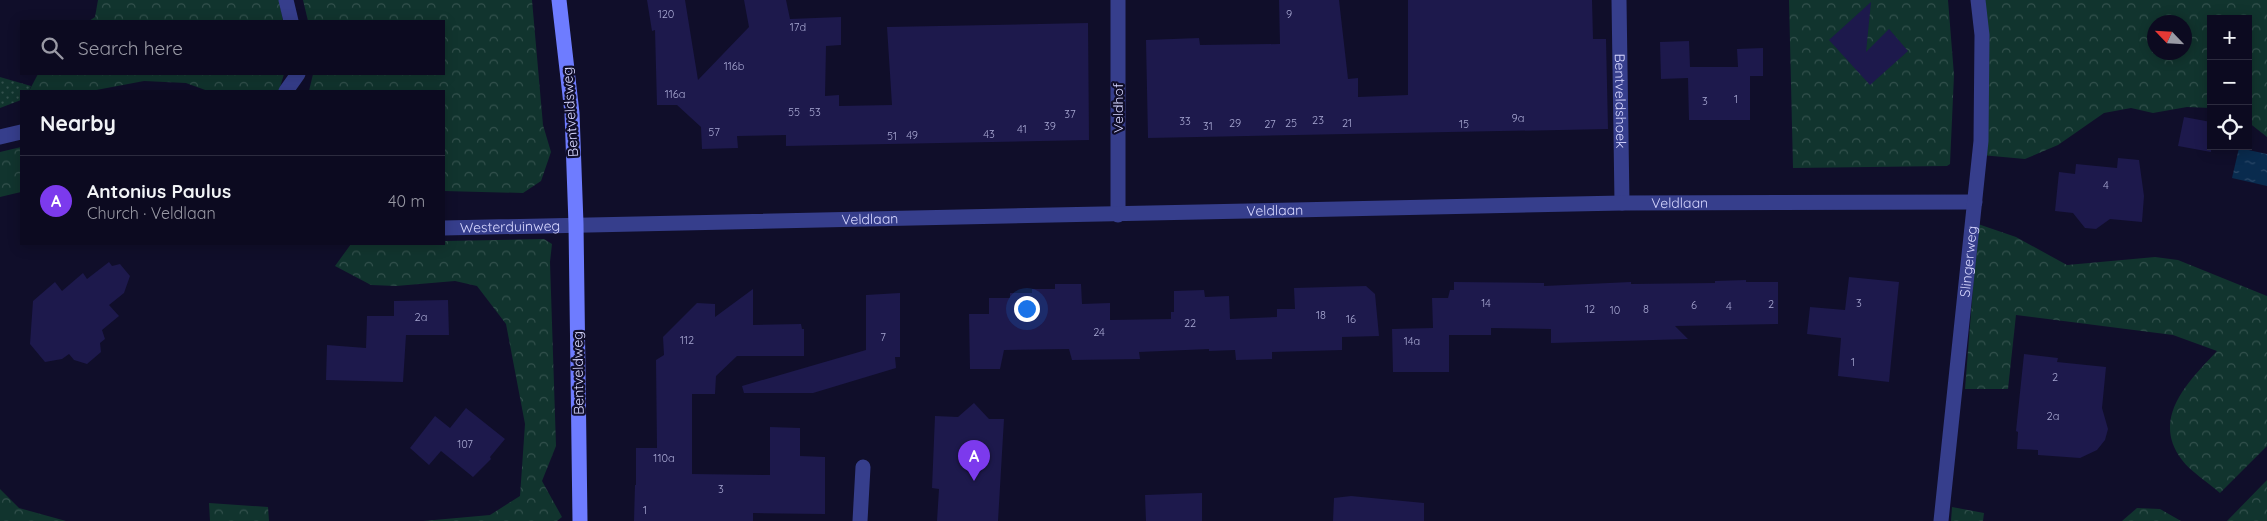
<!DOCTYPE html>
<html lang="en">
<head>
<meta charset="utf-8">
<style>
	body { margin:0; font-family:Quicksand,sans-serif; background:#151329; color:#f1f3f6 }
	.controls { position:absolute; right:15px; top:15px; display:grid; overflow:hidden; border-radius:0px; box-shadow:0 2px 12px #0003 }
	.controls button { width:45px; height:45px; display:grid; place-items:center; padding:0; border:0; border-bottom:1px solid #2c2b3e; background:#0c0a20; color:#f1f3f6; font:25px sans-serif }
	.compass { position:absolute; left:2147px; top:15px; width:45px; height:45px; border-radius:50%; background:#0c0a20; box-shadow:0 2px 12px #0003; rotate:295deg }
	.you { position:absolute; left:1026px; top:308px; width:18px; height:18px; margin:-12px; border:4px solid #fff; border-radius:50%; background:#1a73e8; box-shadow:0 0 0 8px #1a73e833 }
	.badge { display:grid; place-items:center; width:32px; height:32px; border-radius:50%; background:#7c3aed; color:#fff; font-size:16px; font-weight:700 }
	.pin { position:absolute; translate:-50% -41px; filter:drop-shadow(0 1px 2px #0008) }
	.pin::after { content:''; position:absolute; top:26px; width:18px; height:15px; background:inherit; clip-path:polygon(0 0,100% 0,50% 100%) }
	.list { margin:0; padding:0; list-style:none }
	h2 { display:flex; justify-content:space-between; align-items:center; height:65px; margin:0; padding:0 20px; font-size:21px }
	h2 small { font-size:16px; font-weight:400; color:#9a9aa5 }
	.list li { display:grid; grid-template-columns:32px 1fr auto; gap:15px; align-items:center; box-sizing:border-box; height:90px; padding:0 20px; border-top:1px solid #2c2b3e }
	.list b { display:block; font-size:19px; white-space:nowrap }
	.list p { margin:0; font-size:16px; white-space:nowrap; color:#9a9aa5 }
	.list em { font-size:16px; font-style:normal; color:#9a9aa5 }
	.icon { flex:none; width:28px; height:28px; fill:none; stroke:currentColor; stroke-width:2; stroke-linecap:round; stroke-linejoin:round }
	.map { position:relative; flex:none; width:2267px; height:521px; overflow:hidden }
	.search { position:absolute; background:#0c0a20; box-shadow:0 2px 12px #0003; left:20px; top:20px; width:425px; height:55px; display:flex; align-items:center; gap:12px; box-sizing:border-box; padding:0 18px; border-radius:0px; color:#9a9aa5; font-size:19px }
	.panel { position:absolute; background:#0c0a20; box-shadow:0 2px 12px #0003; left:20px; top:90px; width:425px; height:155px; border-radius:0px }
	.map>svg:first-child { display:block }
	.grass { fill:url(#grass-dots) }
	.forest { fill:url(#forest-crowns); fill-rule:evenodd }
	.water { fill:url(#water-ripples) }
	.building { fill:#1d194c }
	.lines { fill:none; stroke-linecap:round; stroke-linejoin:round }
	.lane { stroke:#363e8c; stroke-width:15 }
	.street { stroke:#363e8c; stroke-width:15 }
	.secondary { stroke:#6e7cff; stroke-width:15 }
	.labels { text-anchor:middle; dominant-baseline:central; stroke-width:4.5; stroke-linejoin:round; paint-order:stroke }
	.number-label { font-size:11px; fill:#a8a8d2 }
	.street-label { font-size:14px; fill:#d7d7ff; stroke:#100e2a }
</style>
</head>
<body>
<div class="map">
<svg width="2267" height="521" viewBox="0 0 2267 521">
	<defs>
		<pattern id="grass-dots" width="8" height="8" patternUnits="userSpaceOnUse" patternTransform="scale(1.25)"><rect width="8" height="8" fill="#11342e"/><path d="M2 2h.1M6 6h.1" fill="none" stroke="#33514d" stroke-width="1.8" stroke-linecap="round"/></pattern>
		<pattern id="forest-crowns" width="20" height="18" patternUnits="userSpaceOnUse" patternTransform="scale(1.25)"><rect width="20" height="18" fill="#11342e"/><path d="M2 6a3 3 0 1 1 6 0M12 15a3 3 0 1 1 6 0" fill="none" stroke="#33514d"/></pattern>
		<pattern id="water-ripples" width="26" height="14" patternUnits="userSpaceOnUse" patternTransform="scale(1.25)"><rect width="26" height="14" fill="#092b4e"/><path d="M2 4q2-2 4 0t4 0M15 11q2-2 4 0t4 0" fill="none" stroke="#2c4969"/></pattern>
	</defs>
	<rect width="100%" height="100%" fill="#100e2a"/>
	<!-- grass -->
	<path class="grass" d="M0,77L31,86L29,91H21V100L0,108Z"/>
	<!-- forest -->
	<path class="forest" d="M98,0H279L283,21H89L95,17Z
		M303,0H532L543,125L551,152L541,181L523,193L444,191V91H309L313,74H444V21H308Z
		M1789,0H1948L1954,75L1950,164L1947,166L1793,168Z
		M1975,0H2267V137L2248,122V19H2211V108L2187,107L2153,113L2131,108L2104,113L2058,145L2025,159L1981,155ZM2154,22H2184V52H2154Z
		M38,74H284L279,91H208L186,83L144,81L91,91H29Z
		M21,147V192L0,197V152Z
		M1978,224L2016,237L2067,265L2155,257L2178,260L2267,296V446L2220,493C2208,482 2191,472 2182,460C2150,418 2189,381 2217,351L2173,335L2016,315L2008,389H1965Z
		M544,239L552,244L550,262L556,446L542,481L562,517L557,521H423L490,515L520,496L525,424L506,324L477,286L455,281L396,286L371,285L335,266L351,244H444V241Z
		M2267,480V521H2227Z
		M0,489L19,508L66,521H0Z
		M209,503L268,507L269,521H210Z
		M1952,507L1984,513L1983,521H1951Z
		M2137,508L2160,509L2181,521H2122Z"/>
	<!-- water -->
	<path class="water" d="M2239,148L2267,154V186L2232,178Z"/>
	<!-- building -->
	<path class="building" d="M647,0H685L698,80L749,27L744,0H786L790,19L841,17V45L826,46L825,96L839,95V106L892,105L887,27L1088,23L1089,140L786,146V135L737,136L738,148L702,149L701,127L677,105H657L655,30L652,31Z
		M1279,0H1339L1348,79L1358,78V97L1408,95V0H1592L1593,39H1606L1608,129L1148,138L1146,40L1199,38L1200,45L1280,44Z
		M1871,2L1866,52L1889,29L1908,51L1870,85L1829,40Z
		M1689,41L1690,67H1738L1737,49L1763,48V76H1750V120H1689L1688,78L1661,79L1660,42Z
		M2184,117L2211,122V152L2178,146Z
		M2118,158L2139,160L2144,196L2142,222L2110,219L2096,229L2085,228L2073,213L2055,211L2059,172L2075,174L2076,164L2117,168Z
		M109,262L112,266L120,264L130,276L124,293L109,305L119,316L102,330L105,339L100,343L101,352L87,364L74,360L69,354L62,359L45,362L30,344L33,301L55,282L62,291L83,273L87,279Z
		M1849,277L1899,282L1889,382L1838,376L1841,338L1807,334L1810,307L1845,310Z
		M1746,280V282H1778V324L1675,326L1688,339L1551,343V329L1491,328V335H1449V372H1393L1392,329L1433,328L1432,298H1448L1450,290H1454V282L1544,283V286L1631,282V284L1715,283V281Z
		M1055,284H1081L1082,304L1110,303V320L1171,319V312H1174V291L1204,290L1205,297L1229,296L1230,319L1277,317V309H1295L1294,288L1366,286L1375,294L1379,336L1342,337V350L1272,352V359L1236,360L1235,350L1209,351V349L1139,352L1140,359L1072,360L1069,349L1004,350L1000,369H970L969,314H989V298H1010V293H1032V289H1055Z
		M753,289V325L801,324L802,329H804V356H737L716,376L715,394H692V474L770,475V427L800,428V456L825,457V514L753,513V521H634L635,485H636V448H657L656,360L664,355L663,337L697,303L715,304V317Z
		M900,293V357H895L896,368L813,393H744L742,386L866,350V295Z
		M448,300L449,335H406L403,382L326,380L327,345L366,348L367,316H394V301Z
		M2024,354L2058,358L2057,362L2106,367L2102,408L2108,429L2105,440L2097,450L2080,458L2038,455V450L2017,449L2018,432L2016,431Z
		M974,403L989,419H1004L998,521H937L939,489L932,488L935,416L958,417Z
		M466,408L505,439L490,457L491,459L473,477L441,451L429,465L410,448L435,416L450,428Z
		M1202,493V521H1146L1145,495Z
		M1351,496L1424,503V521H1333L1334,498Z"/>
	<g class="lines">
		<!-- lane -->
		<path class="lane" d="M286,0L291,21
			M286,91L298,74
			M860,521L863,467"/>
		<!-- street -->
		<g class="street">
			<path id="s1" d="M1619,0L1622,203"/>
			<path d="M0,137L21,132"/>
			<path d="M1118,215V0"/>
			<path id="s2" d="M444,228L1622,203L1975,202"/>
			<path id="s3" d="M1941,521L1981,141L1982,35L1978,0"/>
		</g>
		<!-- secondary -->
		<path class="secondary" d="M559,0L572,113L576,224L580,521"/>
	</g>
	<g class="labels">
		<!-- number labels -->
		<g class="number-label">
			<text x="666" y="14">120</text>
			<text x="1289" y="14">9</text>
			<text x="798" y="27">17d</text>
			<text x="734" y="66">116b</text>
			<text x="675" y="94">116a</text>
			<text x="1736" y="99">1</text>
			<text x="1705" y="101">3</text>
			<text x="794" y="112">55</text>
			<text x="815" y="112">53</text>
			<text x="1070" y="114">37</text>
			<text x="1518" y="118">9a</text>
			<text x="1318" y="120">23</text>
			<text x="1185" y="121">33</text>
			<text x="1235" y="123">29</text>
			<text x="1291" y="123">25</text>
			<text x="1347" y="123">21</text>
			<text x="1270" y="124">27</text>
			<text x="1464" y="124">15</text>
			<text x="1050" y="126">39</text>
			<text x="1208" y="126">31</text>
			<text x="1022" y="129">41</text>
			<text x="714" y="132">57</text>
			<text x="989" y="134">43</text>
			<text x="912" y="135">49</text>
			<text x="892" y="136">51</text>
			<text x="2106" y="185">4</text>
			<text x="1486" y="303">14</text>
			<text x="1859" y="303">3</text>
			<text x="1771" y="304">2</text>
			<text x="1694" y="305">6</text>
			<text x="1729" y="306">4</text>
			<text x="1590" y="309">12</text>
			<text x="1646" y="309">8</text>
			<text x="1615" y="310">10</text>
			<text x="1321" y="315">18</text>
			<text x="421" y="317">2a</text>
			<text x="1351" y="319">16</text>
			<text x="1190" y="323">22</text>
			<text x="1099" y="332">24</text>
			<text x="883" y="337">7</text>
			<text x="687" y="340">112</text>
			<text x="1412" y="341">14a</text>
			<text x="1853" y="362">1</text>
			<text x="2055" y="377">2</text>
			<text x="2053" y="416">2a</text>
			<text x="465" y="444">107</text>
			<text x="664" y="458">110a</text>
			<text x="721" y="489">3</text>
			<text x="645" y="510">1</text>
		</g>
		<!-- street labels -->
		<g class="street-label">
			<text stroke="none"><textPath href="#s1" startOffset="101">Bentveldshoek</textPath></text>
			<text transform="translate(1118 108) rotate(-90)">Veldhof</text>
			<text transform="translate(570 112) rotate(-94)">Bentveldsweg</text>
			<text stroke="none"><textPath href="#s2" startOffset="1236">Veldlaan</textPath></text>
			<text stroke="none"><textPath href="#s2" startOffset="831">Veldlaan</textPath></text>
			<text stroke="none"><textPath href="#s2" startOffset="426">Veldlaan</textPath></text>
			<text stroke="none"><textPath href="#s2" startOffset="66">Westerduinweg</textPath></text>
			<text stroke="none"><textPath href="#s3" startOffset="261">Slingerweg</textPath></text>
			<text transform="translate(578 373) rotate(-91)">Bentveldweg</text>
		</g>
	</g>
</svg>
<div class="controls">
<button>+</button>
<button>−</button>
<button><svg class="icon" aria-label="locate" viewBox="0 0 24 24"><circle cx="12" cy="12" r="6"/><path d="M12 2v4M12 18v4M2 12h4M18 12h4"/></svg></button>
</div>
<svg class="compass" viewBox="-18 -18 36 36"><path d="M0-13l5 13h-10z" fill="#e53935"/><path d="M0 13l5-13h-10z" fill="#9a9aa5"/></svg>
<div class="you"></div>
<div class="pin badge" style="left:974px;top:481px">A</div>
<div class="search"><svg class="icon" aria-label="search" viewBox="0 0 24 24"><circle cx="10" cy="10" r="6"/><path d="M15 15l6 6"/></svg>Search here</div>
<section class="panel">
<h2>Nearby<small></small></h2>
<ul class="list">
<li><span class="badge">A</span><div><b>Antonius Paulus</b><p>Church · Veldlaan</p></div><em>40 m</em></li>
</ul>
</section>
</div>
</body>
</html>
